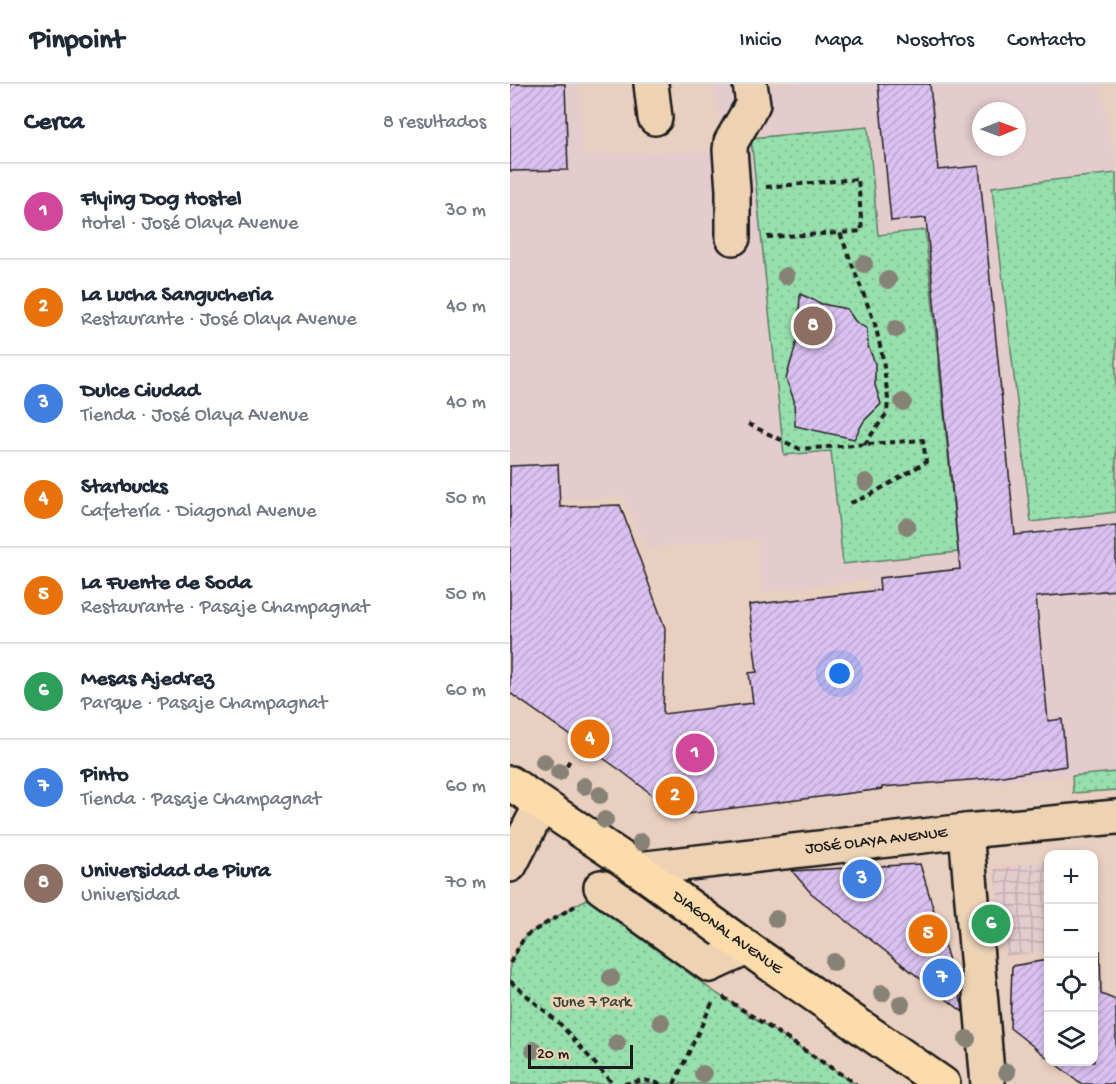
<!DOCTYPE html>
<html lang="es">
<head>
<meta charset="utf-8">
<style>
	body { margin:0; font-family:"Gochi Hand",sans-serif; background:#f2f2f3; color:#1f2937 }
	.controls { position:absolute; right:18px; bottom:18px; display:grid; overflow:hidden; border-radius:12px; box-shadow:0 3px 9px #0003 }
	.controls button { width:54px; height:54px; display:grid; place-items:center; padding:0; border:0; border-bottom:2px solid #e0e1e3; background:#fff; color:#1f2937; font:30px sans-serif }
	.compass { position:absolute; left:462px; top:18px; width:54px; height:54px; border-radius:50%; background:#fff; box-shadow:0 3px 9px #0003; rotate:89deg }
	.scale { position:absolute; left:18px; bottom:15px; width:105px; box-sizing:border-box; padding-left:6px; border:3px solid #1c1c1c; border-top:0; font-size:16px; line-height:21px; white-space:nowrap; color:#1c1c1c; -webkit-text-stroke:4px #edd2b4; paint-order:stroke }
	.you { position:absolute; left:330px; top:590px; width:21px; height:21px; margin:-15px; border:4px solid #fff; border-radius:50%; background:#1a73e8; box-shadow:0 0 0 9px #1a73e833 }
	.badge { display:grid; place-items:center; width:39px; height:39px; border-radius:50%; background:#1c1c1c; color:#fff; font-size:20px; font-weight:700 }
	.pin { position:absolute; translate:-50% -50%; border:3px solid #fff; box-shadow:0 2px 6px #0006 }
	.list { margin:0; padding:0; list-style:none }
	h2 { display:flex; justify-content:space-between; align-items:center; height:78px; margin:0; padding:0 24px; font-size:26px }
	h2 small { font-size:20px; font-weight:400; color:#747a83 }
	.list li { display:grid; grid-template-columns:39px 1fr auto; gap:18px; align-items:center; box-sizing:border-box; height:96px; padding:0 24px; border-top:2px solid #e0e1e3 }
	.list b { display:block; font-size:22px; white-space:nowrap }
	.list p { margin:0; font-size:20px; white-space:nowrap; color:#747a83 }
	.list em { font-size:20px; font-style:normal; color:#747a83 }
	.icon { flex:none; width:33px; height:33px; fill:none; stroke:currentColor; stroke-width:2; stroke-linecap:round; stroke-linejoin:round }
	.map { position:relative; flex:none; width:606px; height:1000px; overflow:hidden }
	header { display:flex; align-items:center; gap:36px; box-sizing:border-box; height:84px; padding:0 30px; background:#fff; border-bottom:2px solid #e0e1e3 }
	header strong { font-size:28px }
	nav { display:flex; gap:33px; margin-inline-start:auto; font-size:21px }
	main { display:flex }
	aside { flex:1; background:#fff }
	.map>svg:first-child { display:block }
	.built { fill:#e4cbce; fill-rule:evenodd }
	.industrial { fill:url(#industrial-grid) }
	.green { fill:url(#green-dots); stroke:#5a7e64; stroke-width:1.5 }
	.building { fill:url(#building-hatch); stroke:#1c1c1c; stroke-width:1.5 }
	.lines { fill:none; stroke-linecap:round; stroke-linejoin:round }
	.minor-casing { stroke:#1c1c1c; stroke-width:38 }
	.major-casing { stroke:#1c1c1c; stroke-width:38 }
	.path { stroke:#1c1c1c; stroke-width:4; stroke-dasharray:6 4.5; stroke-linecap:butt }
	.minor { stroke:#edd2b4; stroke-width:33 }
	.major { stroke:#fddcac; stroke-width:33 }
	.tree { fill:#868276 }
	.labels { text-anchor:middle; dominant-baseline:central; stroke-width:6; stroke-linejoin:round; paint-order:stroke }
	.street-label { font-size:16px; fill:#1c1c1c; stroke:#edd2b4 }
	.park-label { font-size:16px; fill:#354339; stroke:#edd2b4 }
</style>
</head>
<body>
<header>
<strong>Pinpoint</strong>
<nav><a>Inicio</a><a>Mapa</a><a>Nosotros</a><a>Contacto</a></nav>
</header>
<main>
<aside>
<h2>Cerca<small>8 resultados</small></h2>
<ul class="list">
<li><span class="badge" style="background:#d1479c">1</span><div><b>Flying Dog Hostel</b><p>Hotel · José Olaya Avenue</p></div><em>30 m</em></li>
<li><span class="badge" style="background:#e8710a">2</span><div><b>La Lucha Sangucheria</b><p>Restaurante · José Olaya Avenue</p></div><em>40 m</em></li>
<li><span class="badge" style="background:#3f7fe0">3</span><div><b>Dulce Ciudad</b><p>Tienda · José Olaya Avenue</p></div><em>40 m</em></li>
<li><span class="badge" style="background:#e8710a">4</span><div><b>Starbucks</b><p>Cafetería · Diagonal Avenue</p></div><em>50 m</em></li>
<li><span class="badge" style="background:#e8710a">5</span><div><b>La Fuente de Soda</b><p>Restaurante · Pasaje Champagnat</p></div><em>50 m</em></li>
<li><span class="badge" style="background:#2e9e5b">6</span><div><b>Mesas Ajedrez</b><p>Parque · Pasaje Champagnat</p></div><em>60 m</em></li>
<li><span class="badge" style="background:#3f7fe0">7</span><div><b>Pinto</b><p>Tienda · Pasaje Champagnat</p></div><em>60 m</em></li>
<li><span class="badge" style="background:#8d6e63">8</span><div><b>Universidad de Piura</b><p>Universidad</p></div><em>70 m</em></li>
</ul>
</aside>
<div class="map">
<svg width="606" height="1000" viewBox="0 0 606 1000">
	<defs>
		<pattern id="industrial-grid" width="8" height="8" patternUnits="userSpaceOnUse" patternTransform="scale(1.5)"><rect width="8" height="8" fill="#e4cbce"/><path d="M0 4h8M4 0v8" fill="none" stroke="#c3aeb0"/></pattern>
		<pattern id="green-dots" width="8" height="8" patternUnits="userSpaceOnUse" patternTransform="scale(1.5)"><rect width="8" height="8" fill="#97dfad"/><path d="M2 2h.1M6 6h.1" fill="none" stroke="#82bf94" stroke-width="1.8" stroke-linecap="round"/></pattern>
		<pattern id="building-hatch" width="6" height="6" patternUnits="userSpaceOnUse" patternTransform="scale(1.5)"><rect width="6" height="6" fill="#dac1f0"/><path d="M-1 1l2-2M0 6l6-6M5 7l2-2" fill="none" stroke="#baa5cd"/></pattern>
	</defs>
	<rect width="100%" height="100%" fill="#e9cfc0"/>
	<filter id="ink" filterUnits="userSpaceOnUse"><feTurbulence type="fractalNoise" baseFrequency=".0167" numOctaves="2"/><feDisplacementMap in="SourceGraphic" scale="12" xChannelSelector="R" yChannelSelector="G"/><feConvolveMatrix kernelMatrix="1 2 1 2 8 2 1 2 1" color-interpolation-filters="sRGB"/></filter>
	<g filter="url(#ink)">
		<!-- built -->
		<path class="built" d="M0,0H69L72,71L215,67L204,0H590L603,67H606V688L458,701L449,620L380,626L359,496L253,507L247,454L135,464L114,413L0,418ZM471,27H507V63H471Z"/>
		<!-- industrial -->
		<path class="industrial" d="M538,777V867L496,872L484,785Z"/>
		<!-- green -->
		<path class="green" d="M358,43L368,151L415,146L448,468L333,480L321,367L274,371L241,54Z
			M606,89V428L521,438L482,103Z
			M606,688V706L563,709L562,692Z
			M76,815L206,909L346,1000H0V879L15,852Z"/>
		<!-- building -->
		<path class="building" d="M0,0H55L58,86L0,87Z
			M368,0H420L428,86L469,82L505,451L606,441V506L526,513L538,637L552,635L556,682L473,695L372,703V705L169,731L110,686L0,609V382L48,380L50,423L110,421L155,544L153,630L243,619L239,589L247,588L239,521L370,506L369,494L450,485L416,134L381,137Z
			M290,210L312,220L337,225L345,237L357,245L358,262L365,279V301L371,320L354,337L344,355L285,342L284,316L276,295L288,253Z
			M410,780L452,920L453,928L301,809L282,787Z
			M590,867L591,910L606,916V1000H572L543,978H584V868Z
			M538,876V974L500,944L502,882Z"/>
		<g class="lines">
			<!-- minor casing -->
			<g class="minor-casing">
				<g id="minor">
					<path d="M141,0L145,34"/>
					<path d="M223,154V106L220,66L221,58L243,20L240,0"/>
					<path d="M456,747L478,1000"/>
					<path d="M0,781L31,721"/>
					<path id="s1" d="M128,785L456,747L606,733"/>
					<path d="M91,803L200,881L237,864"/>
				</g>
			</g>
			<!-- major casing -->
			<g class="major-casing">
				<g id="major">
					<path id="s2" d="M0,699L128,785L237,864L433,1000"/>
				</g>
			</g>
			<!-- path -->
			<path class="path" d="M256,103L348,95L352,147L330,149
				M257,153L330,149L365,240L373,275L378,315L377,329L354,361
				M238,340L290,365L413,356L416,378L360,411L338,420
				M51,691L60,676
				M0,879L15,852L65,822
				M0,897L51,941L103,1000
				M213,913L346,1000
				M114,1000L134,996L151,1000
				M164,1000L204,915"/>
			<!-- minor -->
			<use href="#minor" class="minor"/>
			<!-- major -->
			<use href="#major" class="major"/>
		</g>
		<!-- trees -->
		<g class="tree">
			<circle cx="354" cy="180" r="9"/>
			<circle cx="276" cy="192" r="9"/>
			<circle cx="378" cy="196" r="9"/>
			<circle cx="386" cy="245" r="9"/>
			<circle cx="393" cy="318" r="9"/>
			<circle cx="356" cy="398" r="9"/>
			<circle cx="397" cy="442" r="9"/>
			<circle cx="34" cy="678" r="9"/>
			<circle cx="49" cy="688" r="9"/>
			<circle cx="74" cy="702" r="9"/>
			<circle cx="90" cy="711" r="9"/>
			<circle cx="95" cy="736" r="9"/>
			<circle cx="131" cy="758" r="9"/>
			<circle cx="266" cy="835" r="9"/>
			<circle cx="324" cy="878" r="9"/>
			<circle cx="101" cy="894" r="9"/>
			<circle cx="372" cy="909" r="9"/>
			<circle cx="391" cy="920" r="9"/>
			<circle cx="151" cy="938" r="9"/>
			<circle cx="457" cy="955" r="9"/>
			<circle cx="107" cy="959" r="9"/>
			<circle cx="24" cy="966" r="9"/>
			<circle cx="497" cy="988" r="9"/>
			<circle cx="193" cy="990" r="9"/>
		</g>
	</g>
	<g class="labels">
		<!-- street labels -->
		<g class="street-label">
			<text stroke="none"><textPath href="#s1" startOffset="240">JOSÉ OLAYA AVENUE</textPath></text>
			<text stroke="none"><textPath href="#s2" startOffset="264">DIAGONAL AVENUE</textPath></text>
		</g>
		<!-- park labels -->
		<g class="park-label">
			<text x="82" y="919">June 7 Park</text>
		</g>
	</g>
</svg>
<div class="controls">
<button>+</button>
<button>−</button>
<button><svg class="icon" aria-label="locate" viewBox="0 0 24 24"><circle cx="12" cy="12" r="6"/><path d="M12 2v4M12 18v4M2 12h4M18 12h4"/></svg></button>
<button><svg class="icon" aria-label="layers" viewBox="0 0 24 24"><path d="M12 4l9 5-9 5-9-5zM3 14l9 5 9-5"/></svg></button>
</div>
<svg class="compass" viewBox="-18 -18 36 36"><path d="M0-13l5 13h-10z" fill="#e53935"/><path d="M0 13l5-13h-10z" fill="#747a83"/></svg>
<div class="scale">20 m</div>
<div class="you"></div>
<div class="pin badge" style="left:185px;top:669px;background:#d1479c">1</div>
<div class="pin badge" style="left:165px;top:712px;background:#e8710a">2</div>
<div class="pin badge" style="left:352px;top:795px;background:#3f7fe0">3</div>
<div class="pin badge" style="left:80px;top:655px;background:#e8710a">4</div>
<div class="pin badge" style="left:418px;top:850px;background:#e8710a">5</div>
<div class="pin badge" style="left:481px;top:840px;background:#2e9e5b">6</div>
<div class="pin badge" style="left:432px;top:894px;background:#3f7fe0">7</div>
<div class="pin badge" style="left:303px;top:242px;background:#8d6e63">8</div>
</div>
</main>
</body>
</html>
